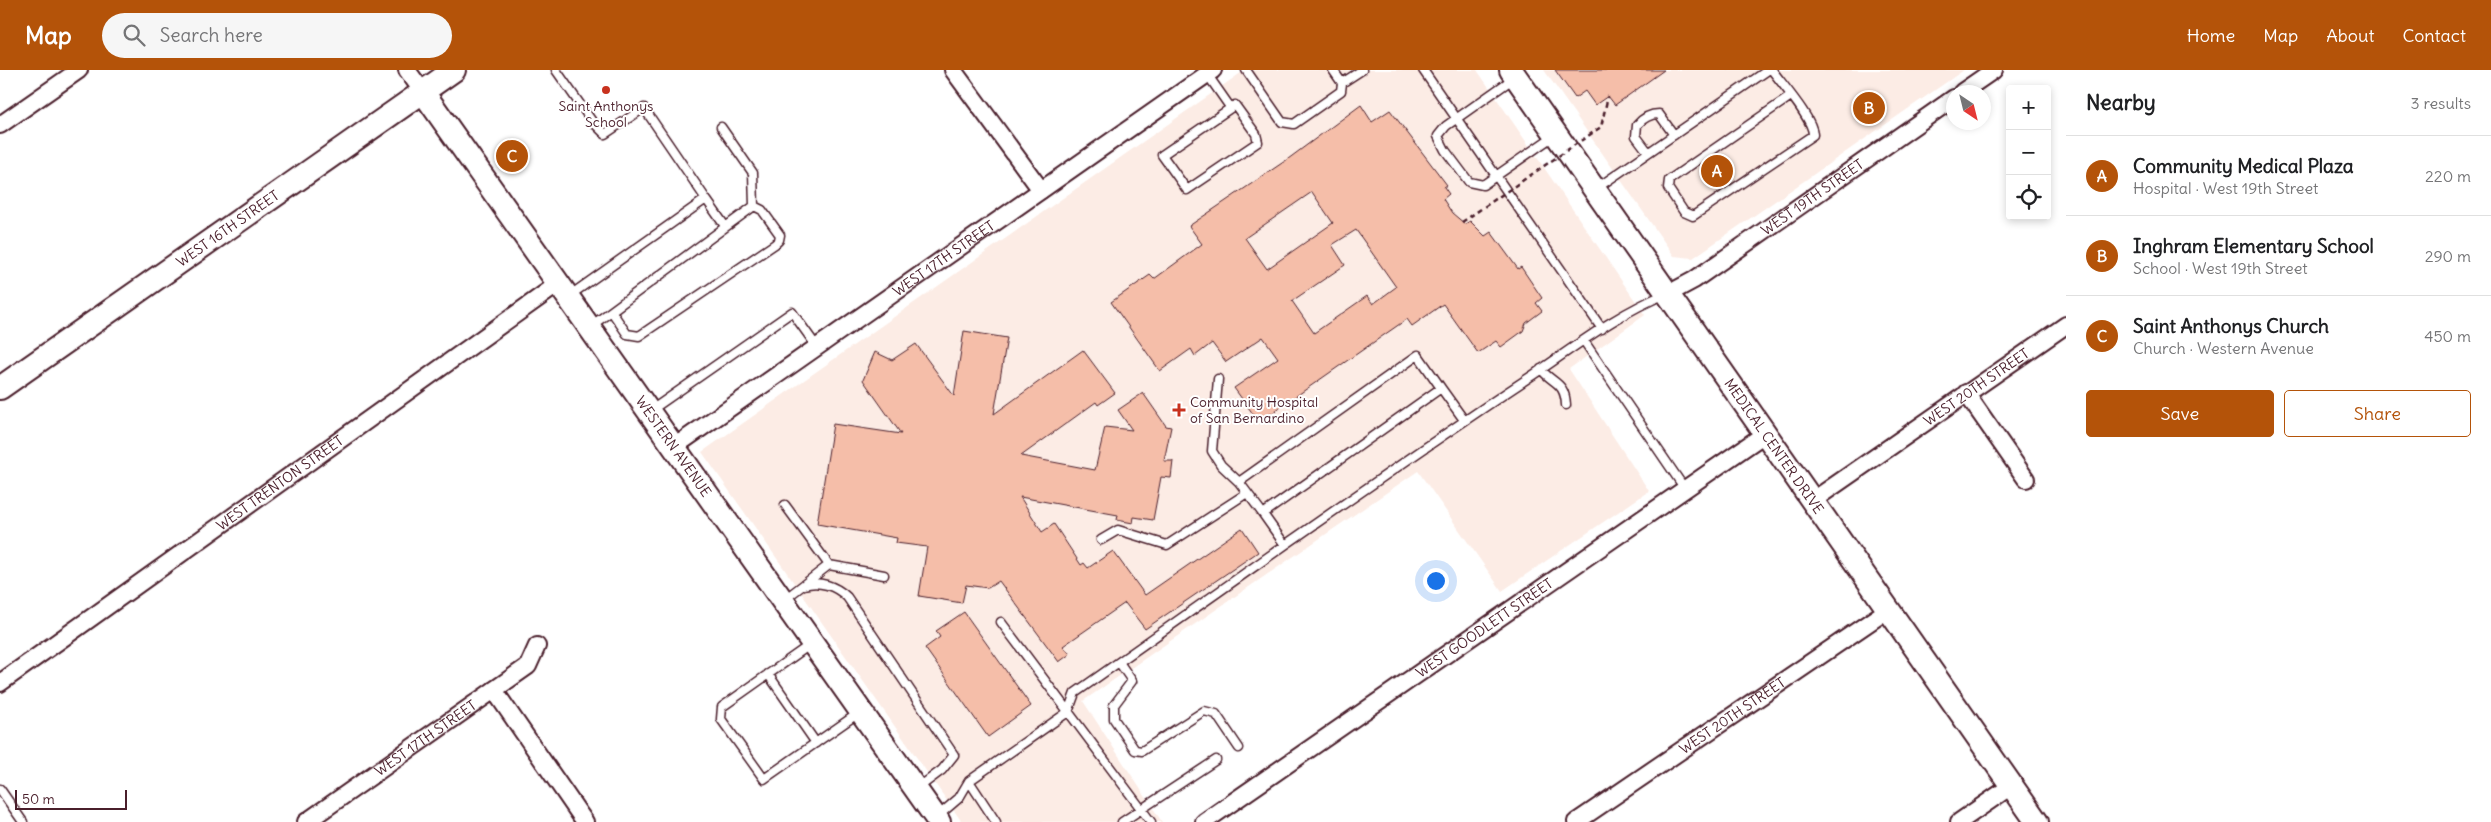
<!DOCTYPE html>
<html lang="en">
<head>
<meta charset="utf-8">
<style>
	body { margin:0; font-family:Delius,sans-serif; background:#f6f6f6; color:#202124 }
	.controls { position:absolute; right:15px; top:15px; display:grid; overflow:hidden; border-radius:5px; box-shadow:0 2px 8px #0003 }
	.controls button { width:45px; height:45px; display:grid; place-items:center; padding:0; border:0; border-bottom:1px solid #e0e0e0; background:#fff; color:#202124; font:25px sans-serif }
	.compass { position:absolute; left:1946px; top:15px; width:45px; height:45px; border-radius:50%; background:#fff; box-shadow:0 2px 8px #0003; rotate:145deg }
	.scale { position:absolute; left:15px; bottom:12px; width:112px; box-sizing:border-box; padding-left:5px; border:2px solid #4a1f2b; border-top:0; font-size:14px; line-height:18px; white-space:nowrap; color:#4a1f2b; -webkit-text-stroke:4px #fff; paint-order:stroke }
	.you { position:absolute; left:1435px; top:510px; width:18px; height:18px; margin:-12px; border:4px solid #fff; border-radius:50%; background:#1a73e8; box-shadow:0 0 0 8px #1a73e833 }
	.badge { display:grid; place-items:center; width:32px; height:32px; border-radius:50%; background:#b45309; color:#fff; font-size:16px; font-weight:700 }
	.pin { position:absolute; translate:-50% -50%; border:2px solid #fff; box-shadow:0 1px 5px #0006 }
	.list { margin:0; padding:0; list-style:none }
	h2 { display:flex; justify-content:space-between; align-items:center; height:65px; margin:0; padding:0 20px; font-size:21px }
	h2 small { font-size:16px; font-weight:400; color:#757577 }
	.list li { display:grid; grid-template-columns:32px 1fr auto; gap:15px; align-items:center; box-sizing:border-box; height:80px; padding:0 20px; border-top:1px solid #e0e0e0 }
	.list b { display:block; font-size:19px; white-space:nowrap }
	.list p { margin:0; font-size:16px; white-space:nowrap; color:#757577 }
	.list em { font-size:16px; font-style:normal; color:#757577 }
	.actions { display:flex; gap:10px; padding:15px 20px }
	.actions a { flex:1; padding:11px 0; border:1px solid #b45309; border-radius:5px; text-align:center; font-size:18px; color:#b45309 }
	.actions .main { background:#b45309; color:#fff }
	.icon { flex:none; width:28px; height:28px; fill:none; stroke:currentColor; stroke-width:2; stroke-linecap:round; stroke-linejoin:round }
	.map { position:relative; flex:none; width:2066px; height:752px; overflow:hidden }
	header { display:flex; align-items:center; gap:30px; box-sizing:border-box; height:70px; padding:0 25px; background:#b45309; color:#fff }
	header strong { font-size:24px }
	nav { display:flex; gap:28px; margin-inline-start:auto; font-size:18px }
	.search { width:350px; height:45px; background:#f6f6f6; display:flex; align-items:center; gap:12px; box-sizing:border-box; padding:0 18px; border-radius:28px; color:#757577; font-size:19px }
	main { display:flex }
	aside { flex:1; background:#fff }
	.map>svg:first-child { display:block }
	.built { fill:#fcece5 }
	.building { fill:#f5bea9; stroke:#4a1f2b; fill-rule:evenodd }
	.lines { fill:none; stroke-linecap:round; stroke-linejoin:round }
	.lane-casing { stroke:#4a1f2b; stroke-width:11 }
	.street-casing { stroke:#4a1f2b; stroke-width:20 }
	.secondary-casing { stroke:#4a1f2b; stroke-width:26 }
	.lane { stroke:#fff; stroke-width:8 }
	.street { stroke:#fff; stroke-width:16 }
	.secondary { stroke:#fff; stroke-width:22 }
	.path-bridge { stroke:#4a1f2b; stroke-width:2.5; stroke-dasharray:5 4; stroke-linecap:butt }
	.poi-dot { fill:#c8321e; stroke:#fff; stroke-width:2 }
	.labels { text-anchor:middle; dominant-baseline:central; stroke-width:4; stroke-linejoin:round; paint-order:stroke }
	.poi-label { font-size:14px; fill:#4a1f2b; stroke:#fff }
	.street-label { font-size:14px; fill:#4a1f2b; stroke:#fff }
</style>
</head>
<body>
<header>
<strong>Map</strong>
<div class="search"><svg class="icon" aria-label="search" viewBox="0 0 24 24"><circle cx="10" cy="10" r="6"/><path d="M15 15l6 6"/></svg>Search here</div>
<nav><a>Home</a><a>Map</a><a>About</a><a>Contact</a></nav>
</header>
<main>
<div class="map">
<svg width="2066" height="752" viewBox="0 0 2066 752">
	<rect width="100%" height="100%" fill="#fff"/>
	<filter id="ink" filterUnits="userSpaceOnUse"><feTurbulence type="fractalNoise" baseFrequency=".02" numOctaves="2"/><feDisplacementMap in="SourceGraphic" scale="10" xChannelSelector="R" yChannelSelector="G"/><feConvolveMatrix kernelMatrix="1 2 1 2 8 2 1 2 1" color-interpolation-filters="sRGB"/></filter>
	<g filter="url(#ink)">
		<!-- built -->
		<path class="built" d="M1245,0H1477L1645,245L1569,299L1649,421L1502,521L1418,401L1083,631L1162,752H962L702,382Z
			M1544,0H1964L1693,188L1674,186Z"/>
		<!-- building -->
		<path class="building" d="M1555,0H1664L1615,35L1608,26L1595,35L1585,21L1575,28Z
			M1361,35L1372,52L1390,40L1447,115L1444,117L1449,124L1443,129L1452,143L1465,154L1470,151L1485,166L1491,162L1518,199L1521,197L1542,228L1536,233L1542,241L1526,253L1523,261L1501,277L1496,271L1478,283L1443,234L1412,256L1407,249L1259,352L1234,318L1278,288L1263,267L1226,292L1212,273L1195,286L1191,279L1160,301L1111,232L1150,205L1154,209L1202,174L1189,156L1288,89ZM1312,122L1333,153L1267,199L1245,168ZM1356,160L1396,217L1373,234L1367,226L1314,263L1292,231L1345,195L1332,175Z
			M964,261L1007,268L994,344L1083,280L1115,323L1098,335L1096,332L1021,386L1095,400L1105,357L1132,360L1118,340L1143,323L1166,356L1171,357L1164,391H1173L1171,408L1161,407L1153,450L1134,447L1133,453L1117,450L1118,445L1020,427L1042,462L1054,454L1081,495L1084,493L1088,498L1113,481L1145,525L1242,458L1258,482L1145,559L1125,533L1063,576L1070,584L1059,592L999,511L988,518L966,515L962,533L919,526L927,477L896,473L897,468L817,454L833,354L901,364L863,310L875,282L892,290L916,274L954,326Z
			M964,542L1031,636L988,667L925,578L940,567L936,561Z"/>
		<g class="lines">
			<!-- lane casing -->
			<g class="lane-casing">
				<path id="lane" d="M556,0L591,50L605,64L644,38L706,129L569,226
					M1246,0L1282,52L1294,54L1341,21L1342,13L1333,0
					M1423,0L1602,259
					M1772,0C1782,14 1814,50 1813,65L1693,146L1684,142L1668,118L1669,110L1791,26
					M1207,4L1230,37
					M1514,8L1446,56L1438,66L1445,80L1469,112L1483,115L1555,65
					M1342,13L1362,0
					M1235,35L1256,64L1258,72L1187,120L1162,85Z
					M721,57L753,103L754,136
					M1648,82L1636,66L1637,55C1643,48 1650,44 1659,44L1674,65
					M1597,118L1768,0
					M706,129L725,156
					M612,242L627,264L639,266L775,174L779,170L780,165L762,140L754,136
					M591,256L754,136
					M1584,271L1685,419
					M1541,299C1552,314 1565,311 1566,335
					M1218,309L1212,381L1221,395L1239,412
					M650,341L792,242L817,277
					M1464,350L1441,318L1263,444L1285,475C1367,418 1449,360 1533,305C1576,276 1618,243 1666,224
					M1263,444L1239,412L1418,285L1441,318
					M1101,470L1118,460L1167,475L1247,423
					M829,495L884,505
					M804,515C819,510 836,516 847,527L954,685L942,700L918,718
					M785,529L829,495L785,435
					M1001,552L1151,752
					M811,574L722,637L721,649L764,709L860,642
					M1119,592L1132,611L1114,635V649L1135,680L1142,681L1204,641L1216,644L1239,678
					M768,604L816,673
					M969,711L996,752
					M0,719L23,752
					M938,746L959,728L969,711L1068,642L1075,623L1285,475
					M1122,752L1216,690"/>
			</g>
			<!-- street casing -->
			<g class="street-casing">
				<g id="street">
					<path d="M407,0L423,22"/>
					<path d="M953,0L1041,120"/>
					<path d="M1962,22L1994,0"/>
					<path d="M0,55L79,0"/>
					<path id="s1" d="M1668,224L1694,210L1954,28"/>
					<path d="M1966,323L2026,409"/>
					<path id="s2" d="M674,377L1213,0"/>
					<path id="s3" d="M1812,431L2066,255"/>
					<path id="s4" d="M0,613L558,214"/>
					<path d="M494,620L585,752"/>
					<path id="s5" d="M306,752L528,596L537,576"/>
					<path id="s6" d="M1204,752L1766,363"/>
					<path id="s7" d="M1576,752L1889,539"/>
					<path d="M1959,752L2011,716"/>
				</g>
			</g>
			<!-- secondary casing -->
			<g class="secondary-casing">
				<g id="secondary">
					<path id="s8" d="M1511,0L2037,752"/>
					<path id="s9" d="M423,22L939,752"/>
					<path id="s10" d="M0,318L454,0"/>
				</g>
			</g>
			<!-- lane -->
			<use href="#lane" class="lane"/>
			<!-- street -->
			<use href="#street" class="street"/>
			<!-- secondary -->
			<use href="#secondary" class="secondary"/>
			<!-- path-bridge -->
			<path class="path-bridge" d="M1462,152L1601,57L1608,26"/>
		</g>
	</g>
	<!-- markers -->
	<g class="poi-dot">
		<circle cx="606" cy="20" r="5"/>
		<path d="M1176.5 332.5h5v5h5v5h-5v5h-5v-5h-5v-5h5z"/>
	</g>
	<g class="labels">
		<!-- poi labels -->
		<g class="poi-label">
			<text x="606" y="36">Saint Anthonys<tspan x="606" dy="16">School</tspan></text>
			<text x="1190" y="332" text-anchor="start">Community Hospital<tspan x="1190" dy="16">of San Bernardino</tspan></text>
		</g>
		<!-- street labels -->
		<g class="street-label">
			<text stroke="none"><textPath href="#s1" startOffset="174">WEST 19TH STREET</textPath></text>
			<text stroke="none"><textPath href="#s10" startOffset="278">WEST 16TH STREET</textPath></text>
			<text stroke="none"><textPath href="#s2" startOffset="329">WEST 17TH STREET</textPath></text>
			<text stroke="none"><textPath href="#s3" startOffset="200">WEST 20TH STREET</textPath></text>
			<text stroke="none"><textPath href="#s9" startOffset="434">WESTERN AVENUE</textPath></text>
			<text stroke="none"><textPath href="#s8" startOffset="459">MEDICAL CENTER DRIVE</textPath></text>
			<text stroke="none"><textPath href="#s4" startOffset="344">WEST TRENTON STREET</textPath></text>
			<text stroke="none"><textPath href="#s6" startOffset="341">WEST GOODLETT STREET</textPath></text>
			<text stroke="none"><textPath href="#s7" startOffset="189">WEST 20TH STREET</textPath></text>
			<text stroke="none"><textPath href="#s5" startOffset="146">WEST 17TH STREET</textPath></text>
		</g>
	</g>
</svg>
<div class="controls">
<button>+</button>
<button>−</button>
<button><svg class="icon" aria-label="locate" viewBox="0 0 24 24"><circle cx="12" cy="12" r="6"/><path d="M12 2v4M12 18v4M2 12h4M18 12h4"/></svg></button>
</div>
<svg class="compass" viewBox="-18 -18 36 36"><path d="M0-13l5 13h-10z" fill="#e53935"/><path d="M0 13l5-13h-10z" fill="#757577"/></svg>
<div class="scale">50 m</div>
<div class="you"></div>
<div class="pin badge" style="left:1717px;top:101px">A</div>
<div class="pin badge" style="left:1869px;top:38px">B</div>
<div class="pin badge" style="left:512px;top:86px">C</div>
</div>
<aside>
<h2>Nearby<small>3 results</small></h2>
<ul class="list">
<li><span class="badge">A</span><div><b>Community Medical Plaza</b><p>Hospital · West 19th Street</p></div><em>220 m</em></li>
<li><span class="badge">B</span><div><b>Inghram Elementary School</b><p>School · West 19th Street</p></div><em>290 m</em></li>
<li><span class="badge">C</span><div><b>Saint Anthonys Church</b><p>Church · Western Avenue</p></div><em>450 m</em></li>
</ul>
<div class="actions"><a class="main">Save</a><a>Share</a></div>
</aside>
</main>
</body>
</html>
